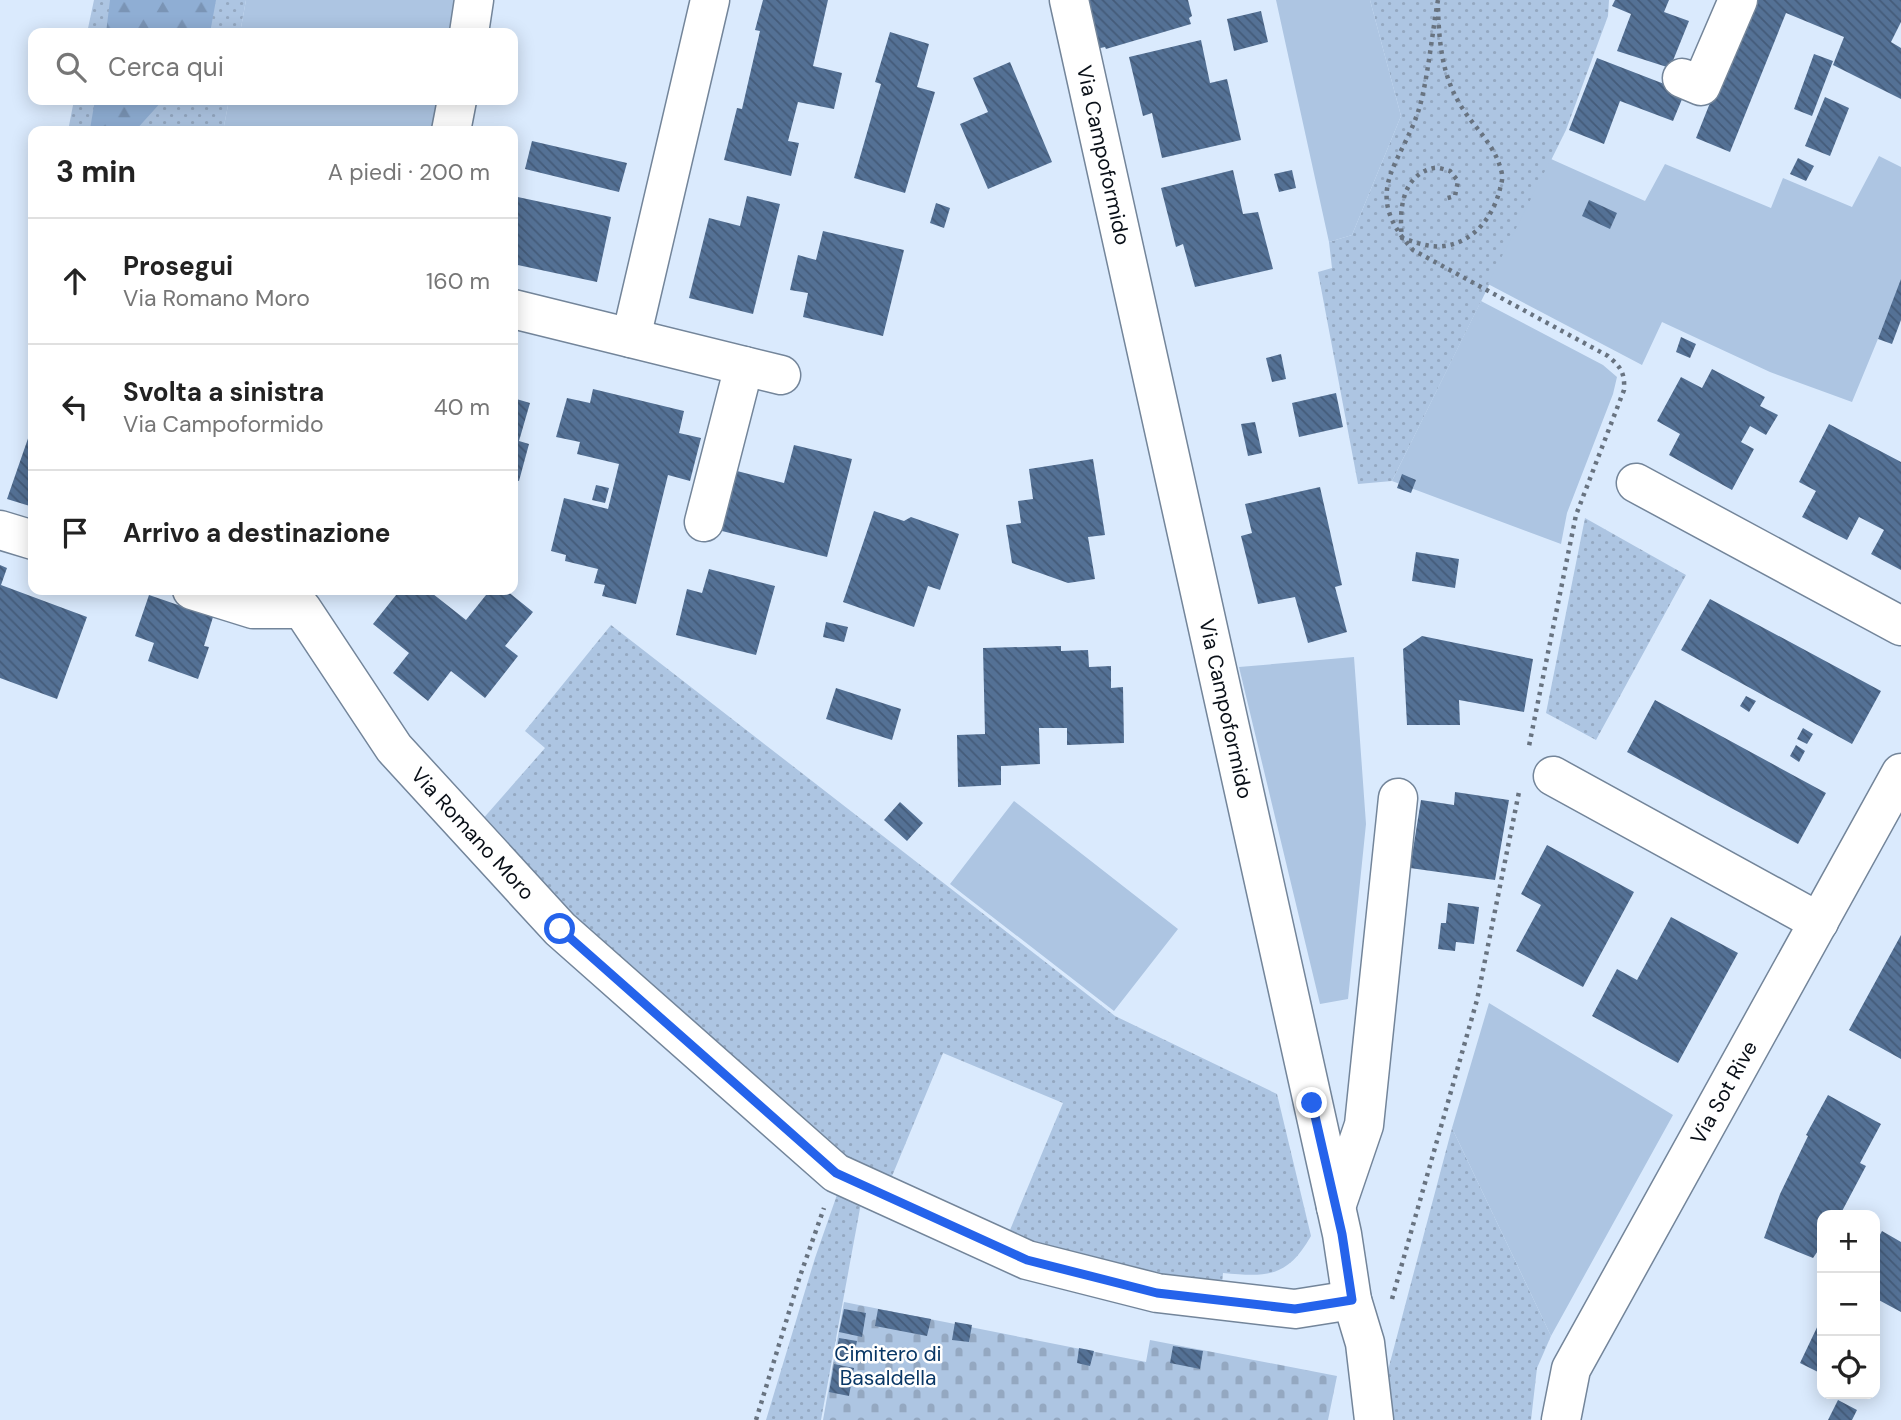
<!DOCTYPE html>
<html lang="it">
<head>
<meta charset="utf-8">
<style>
	body { margin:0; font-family:"DM Sans",sans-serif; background:#f6f6f6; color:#222 }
	.controls { position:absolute; right:21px; bottom:21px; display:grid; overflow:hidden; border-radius:14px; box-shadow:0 4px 18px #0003 }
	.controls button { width:63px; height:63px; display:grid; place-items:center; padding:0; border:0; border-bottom:2px solid #e0e0e0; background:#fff; color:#222; font:35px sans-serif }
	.stop { position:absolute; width:21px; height:21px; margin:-16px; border:5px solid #2563eb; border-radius:50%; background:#fff }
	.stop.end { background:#2563eb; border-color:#fff; box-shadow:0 2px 7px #0008 }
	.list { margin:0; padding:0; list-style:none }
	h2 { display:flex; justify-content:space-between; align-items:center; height:91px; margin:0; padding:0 28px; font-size:30px }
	h2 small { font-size:23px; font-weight:400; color:#767676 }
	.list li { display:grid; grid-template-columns:46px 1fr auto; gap:21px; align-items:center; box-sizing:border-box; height:126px; padding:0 28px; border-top:2px solid #e0e0e0 }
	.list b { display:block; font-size:26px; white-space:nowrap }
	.list p { margin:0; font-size:23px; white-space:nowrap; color:#767676 }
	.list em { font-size:23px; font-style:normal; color:#767676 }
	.icon { flex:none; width:38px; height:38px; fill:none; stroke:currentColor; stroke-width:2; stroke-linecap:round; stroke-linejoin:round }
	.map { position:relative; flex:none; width:1901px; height:1420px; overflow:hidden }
	.search { position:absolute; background:#fff; box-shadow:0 4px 18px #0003; left:28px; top:28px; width:490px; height:77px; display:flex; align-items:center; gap:18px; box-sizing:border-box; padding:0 24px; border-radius:14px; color:#767676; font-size:26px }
	.panel { position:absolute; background:#fff; box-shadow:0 4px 18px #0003; left:28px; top:126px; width:490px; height:469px; border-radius:14px }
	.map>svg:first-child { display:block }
	.grass { fill:url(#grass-dots) }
	.forest { fill:url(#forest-firs) }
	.cemetery { fill:url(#cemetery-stones) }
	.garden { fill:#adc5e2 }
	.building { fill:url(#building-back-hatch) }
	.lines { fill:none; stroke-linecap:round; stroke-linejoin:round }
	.minor-casing { stroke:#73859a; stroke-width:41 }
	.major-casing { stroke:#73859a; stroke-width:41 }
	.path { stroke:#687380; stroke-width:4.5; stroke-dasharray:3.5 5; stroke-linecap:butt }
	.minor { stroke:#fff; stroke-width:38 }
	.major { stroke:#fff; stroke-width:38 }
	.route { stroke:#2563eb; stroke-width:9 }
	.labels { text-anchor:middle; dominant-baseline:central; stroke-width:5; stroke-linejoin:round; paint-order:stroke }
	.street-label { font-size:21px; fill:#090f17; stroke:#fff }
	.park-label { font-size:21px; fill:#093766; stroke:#fff }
</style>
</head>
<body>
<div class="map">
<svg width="1901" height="1420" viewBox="0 0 1901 1420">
	<defs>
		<pattern id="grass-dots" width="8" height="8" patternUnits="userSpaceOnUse" patternTransform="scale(1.75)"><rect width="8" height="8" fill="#adc5e2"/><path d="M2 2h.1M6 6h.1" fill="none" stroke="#94a8c1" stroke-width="1.8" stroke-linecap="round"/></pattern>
		<pattern id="forest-firs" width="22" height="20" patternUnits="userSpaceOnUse" patternTransform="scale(1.75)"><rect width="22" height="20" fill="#8faed4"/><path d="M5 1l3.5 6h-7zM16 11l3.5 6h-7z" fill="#7a94b5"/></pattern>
		<pattern id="cemetery-stones" width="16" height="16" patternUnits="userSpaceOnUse" patternTransform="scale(1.75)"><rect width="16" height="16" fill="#adc5e2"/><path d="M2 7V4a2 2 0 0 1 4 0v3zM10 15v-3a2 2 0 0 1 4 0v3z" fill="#94a8c1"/></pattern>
		<pattern id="building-back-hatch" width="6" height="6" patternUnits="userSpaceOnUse" patternTransform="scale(1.75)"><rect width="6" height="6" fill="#547195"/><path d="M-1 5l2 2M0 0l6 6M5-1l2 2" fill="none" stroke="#445b79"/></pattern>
	</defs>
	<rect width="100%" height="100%" fill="#daeafd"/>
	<!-- grass -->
	<path class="grass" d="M94,0H246L240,33H87Z
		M1370,0H1609L1608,16L1566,130L1392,481L1358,484L1318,272L1332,268L1329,242L1352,235L1401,116Z
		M74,100H229L223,131H68Z
		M1585,518L1686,575L1596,740L1546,713Z
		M611,625L1115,1016L1277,1094L1311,1236C1287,1278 1267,1277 1223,1273L1222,1284L1114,1266L1017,1237L1010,1230L1063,1103L943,1053L890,1181L849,1158L778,1101L568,917L481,821L545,748L525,731Z
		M1452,1128L1551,1336L1537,1368L1531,1420H1394L1387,1374Z
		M839,1189L861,1203L821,1420H766L815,1258Z"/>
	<!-- forest -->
	<path class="forest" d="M110,0H216L210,33H106Z
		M95,100H163L135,131H92L90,129Z"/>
	<!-- cemetery -->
	<path class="cemetery" d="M844,1302L1146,1362L1150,1340L1337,1376L1328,1420H823Z"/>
	<!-- garden -->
	<path class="garden" d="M246,0H462L456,33H240Z
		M1276,0H1370L1401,116L1352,235L1329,242Z
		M229,100H445L440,131H223Z
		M1879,156L1901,167V283L1852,402L1770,372L1662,322L1642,365L1488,284L1551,159L1645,201L1665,164L1771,208L1783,178L1852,207Z
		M1481,301L1603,365L1617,377L1613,394L1567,513L1561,544L1392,481Z
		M1354,657L1366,824L1348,999L1320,1004L1239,667Z
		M1014,801L1178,929L1114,1011L950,884Z
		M1489,1003L1673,1115L1551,1336L1452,1128Z"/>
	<!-- building -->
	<path class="building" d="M763,0H828L813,66L842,73L834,109L798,102L788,141L799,143L791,176L724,160L737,108L742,109L760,31L755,30Z
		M1084,0H1188L1192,16L1189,18L1191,24L1106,49L1105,47L1096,49Z
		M1615,0H1669L1664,12L1689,21L1670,68L1617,51L1631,14L1612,6Z
		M1751,0H1901V22L1891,42L1901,48V99L1833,65L1844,37L1786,13L1730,152L1696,138Z
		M1261,11L1268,42L1234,51L1227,19Z
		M890,32L929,44L917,87L935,92L905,193L854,178L881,84L875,82Z
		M1201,40L1210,83L1227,79L1241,140L1162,158L1152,113L1143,116L1129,57Z
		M1814,54L1833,61L1812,116L1794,109Z
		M1597,58L1685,92L1673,121L1620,101L1604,144L1569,130Z
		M1010,62L1052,162L988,189L960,124L988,112L973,78Z
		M1825,97L1849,108L1830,156L1805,146Z
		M532,141L627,163L619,192L525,169Z
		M1798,158L1814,166L1806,181L1790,174Z
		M1233,170L1243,214L1258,212L1273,269L1195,287L1183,244L1176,247L1161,188Z
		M1292,170L1296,188L1279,192L1274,174Z
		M513,196L611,217L597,282L513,264Z
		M747,196L780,204L753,314L689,298L709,218L740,226Z
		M1589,200L1617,213L1610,229L1582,216Z
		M936,203L950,208L944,228L930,223Z
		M823,231L904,250L883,336L803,317L808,293L790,290L798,255L816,260Z
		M1901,279V320L1892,344L1878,339Z
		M1681,337L1696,344L1690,358L1676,352Z
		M1281,354L1286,379L1272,382L1266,358Z
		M1712,369L1765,397L1760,406L1778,415L1766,435L1750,426L1741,442L1754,449L1732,490L1669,455L1680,434L1657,421L1681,377L1702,388Z
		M593,389L684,411L679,433L701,438L690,481L668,475L636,604L602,596L605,585L594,583L598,569L565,561L566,555L551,551L564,498L608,509L619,464L577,454L580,442L556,437L567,398L590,403Z
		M1336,393L1343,427L1299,437L1292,403Z
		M513,398L530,403L519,441L529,444L519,481L513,480Z
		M1255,422L1262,453L1248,456L1241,424Z
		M33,424V507L7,499Z
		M1829,424L1901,462V570L1871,554L1884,530L1859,517L1847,540L1802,517L1816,491L1799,482Z
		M794,445L852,459L827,557L722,531L737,471L784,483Z
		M1093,459L1105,535L1088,537L1095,579L1068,583L1012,563L1006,525L1021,523L1018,501L1033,499L1029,469Z
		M1402,474L1416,480L1411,493L1397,488Z
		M596,485L609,488L605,503L592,500Z
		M1320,487L1342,585L1335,587L1347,632L1308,643L1295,597L1258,604L1241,536L1252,533L1245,504Z
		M874,511L904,521L911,517L959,534L940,590L928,586L914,627L843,602Z
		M1416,552L1459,559L1455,588L1412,581Z
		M0,565L7,568L1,585L87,617L57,699L0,678Z
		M709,569L775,586L756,655L676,635L687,589L702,593Z
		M400,590H428L466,620L490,590H506L533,612L505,646L518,656L485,698L451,671L428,701L393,673L409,653L373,624Z
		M149,595L213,617L204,646L209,647L198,679L148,661L154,643L135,636Z
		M1710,599L1881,691L1852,744L1681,650Z
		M826,622L848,627L844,642L823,637Z
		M1422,636L1533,659L1524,712L1459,700L1460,725H1407L1403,649Z
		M1061,646V651L1088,650L1089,667L1111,666V688L1123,687L1124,743L1067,745V728H1039L1040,764L1001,766V785L958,787L957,735L985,734L983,648Z
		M836,688L901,709L892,740L826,719Z
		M1746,696L1756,701L1749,712L1740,706Z
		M1655,700L1826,793L1798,844L1627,752Z
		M1803,728L1813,734L1807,744L1797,739Z
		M1796,745L1805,751L1799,762L1790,756Z
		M1455,792L1509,800L1495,880L1410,868L1421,800L1454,805Z
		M900,802L923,823L907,841L884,820Z
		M1547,845L1634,892L1583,987L1516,951L1541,905L1521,894Z
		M1448,903L1479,907L1474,944L1456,942L1455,951L1438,949L1441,923H1446Z
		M1671,917L1738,953L1678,1063L1592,1016L1617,969L1637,980Z
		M1901,935V1059L1849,1030Z
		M1828,1095L1881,1124L1860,1163L1866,1166L1840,1215H1822V1245L1813,1258L1764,1238L1780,1194L1808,1136L1806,1135Z
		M1882,1231L1901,1242V1312L1875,1298V1244Z
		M844,1309L866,1313L862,1337L839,1332Z
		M878,1309L931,1319L927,1336L875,1326Z
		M1820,1321L1822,1322V1374L1800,1363Z
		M955,1322L972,1325L969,1342L952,1340Z
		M839,1338L857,1341L853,1361L835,1358Z
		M1173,1346L1203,1351L1200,1369L1170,1363Z
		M1079,1348L1094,1351L1090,1366L1077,1363Z
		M834,1364L854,1368L849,1396L829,1392Z
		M1838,1400L1857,1410L1852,1420H1828Z"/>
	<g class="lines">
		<!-- minor casing -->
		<g class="minor-casing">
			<g id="minor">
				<path d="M469,33L474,0"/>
				<path d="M1682,78L1701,86L1738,0"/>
				<path d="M451,131L457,100"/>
				<path d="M513,309L781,375"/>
				<path d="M631,338L710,0"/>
				<path d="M1636,483L1901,626"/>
				<path d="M704,522L744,366"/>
				<path d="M0,530L33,540"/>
				<path id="s1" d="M192,590L253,609H302L394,748L560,929L836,1173L1027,1260L1157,1293L1295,1309L1352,1300"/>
				<path d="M1553,776L1819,922"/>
				<path d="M1336,1207L1364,1125L1398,798"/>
				<path id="s2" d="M1561,1420L1571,1369L1901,773"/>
			</g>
		</g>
		<!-- major casing -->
		<g class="major-casing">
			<g id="major">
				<path id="s3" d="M1069,0L1342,1234L1352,1300L1365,1343L1374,1420"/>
			</g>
		</g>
		<!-- path -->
		<path class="path" d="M1438,0C1432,34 1429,69 1421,102C1405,163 1357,189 1413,250L1608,356C1621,367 1625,373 1624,390L1576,515L1529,746
			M1438,8C1439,42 1442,76 1461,106C1475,129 1496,145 1502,174C1503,179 1501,184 1500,189C1493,217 1474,242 1444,246C1429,248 1415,242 1402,238C1399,212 1401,175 1434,168C1438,167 1446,170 1450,171L1458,181L1455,196L1444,199
			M1392,1299L1477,1000L1519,792
			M756,1420L800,1276L824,1208"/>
		<!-- minor -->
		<use href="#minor" class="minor"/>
		<!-- major -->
		<use href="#major" class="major"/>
	</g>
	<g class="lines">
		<!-- route -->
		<path class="route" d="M560,929L836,1173L1027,1260L1157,1293L1295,1309L1352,1300L1342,1234L1312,1103"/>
	</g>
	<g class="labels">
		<!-- street labels -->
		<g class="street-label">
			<text stroke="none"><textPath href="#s3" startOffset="159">Via Campoformido</textPath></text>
			<text stroke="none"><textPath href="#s3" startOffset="726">Via Campoformido</textPath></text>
			<text stroke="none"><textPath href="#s1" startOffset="396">Via Romano Moro</textPath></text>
			<text stroke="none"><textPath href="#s2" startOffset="368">Via Sot Rive</textPath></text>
		</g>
		<!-- park labels -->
		<g class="park-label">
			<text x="888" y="1354">Cimitero di<tspan x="888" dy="24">Basaldella</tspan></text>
		</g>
	</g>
</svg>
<div class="controls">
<button>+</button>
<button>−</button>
<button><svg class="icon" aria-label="locate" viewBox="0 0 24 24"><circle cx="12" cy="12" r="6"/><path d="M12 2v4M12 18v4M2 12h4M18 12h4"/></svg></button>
</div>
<div class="stop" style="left:560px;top:929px"></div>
<div class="stop end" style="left:1312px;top:1103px"></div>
<div class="search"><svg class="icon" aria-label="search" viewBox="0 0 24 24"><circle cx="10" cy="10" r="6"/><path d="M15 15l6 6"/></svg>Cerca qui</div>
<section class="panel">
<h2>3 min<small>A piedi · 200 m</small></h2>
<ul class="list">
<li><svg class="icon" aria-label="ahead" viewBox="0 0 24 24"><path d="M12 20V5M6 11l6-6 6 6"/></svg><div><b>Prosegui</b><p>Via Romano Moro</p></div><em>160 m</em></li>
<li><svg class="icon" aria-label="left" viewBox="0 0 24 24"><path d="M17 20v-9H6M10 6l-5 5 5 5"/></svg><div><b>Svolta a sinistra</b><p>Via Campoformido</p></div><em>40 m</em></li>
<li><svg class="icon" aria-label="arrive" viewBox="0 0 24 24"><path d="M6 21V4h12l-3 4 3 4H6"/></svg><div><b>Arrivo a destinazione</b></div></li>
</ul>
</section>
</div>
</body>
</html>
